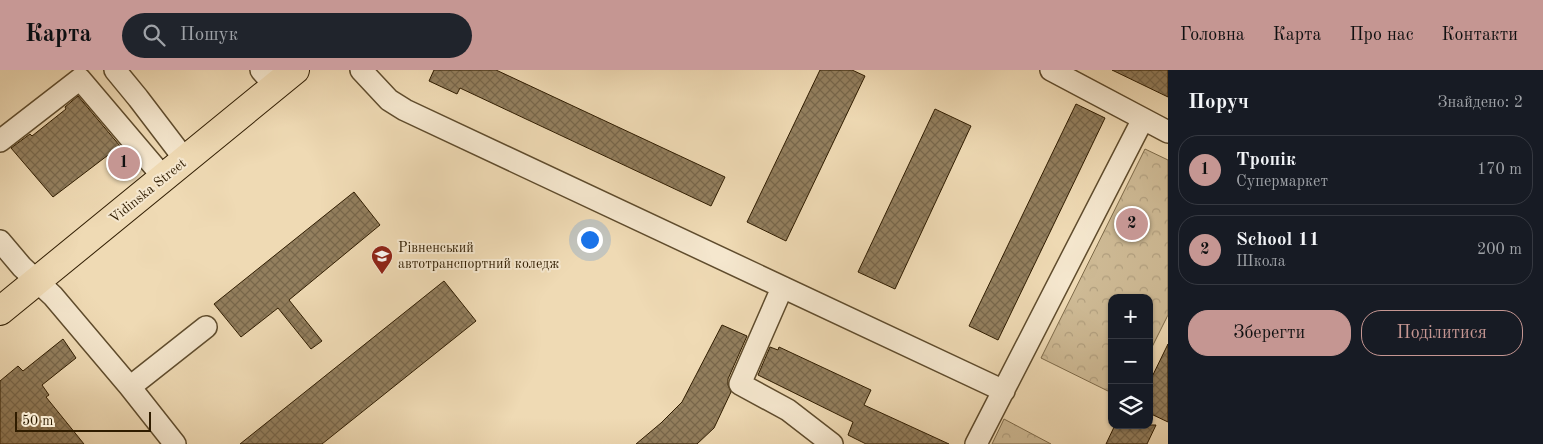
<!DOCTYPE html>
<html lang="uk">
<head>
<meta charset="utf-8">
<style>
	body { margin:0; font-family:"Old Standard TT",serif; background:#20242c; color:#f1f3f6 }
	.controls { position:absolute; right:15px; bottom:15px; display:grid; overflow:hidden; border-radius:10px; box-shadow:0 1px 4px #0004 }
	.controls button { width:45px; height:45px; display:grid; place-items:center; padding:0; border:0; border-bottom:1px solid #363941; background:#171b24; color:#f1f3f6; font:25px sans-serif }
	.scale { position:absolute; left:15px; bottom:12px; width:136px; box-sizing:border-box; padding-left:5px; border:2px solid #2f1c00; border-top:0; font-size:14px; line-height:18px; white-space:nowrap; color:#2f1c00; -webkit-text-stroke:4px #f5e7ce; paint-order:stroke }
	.you { position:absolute; left:589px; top:169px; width:18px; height:18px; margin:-12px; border:4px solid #fff; border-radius:50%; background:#1a73e8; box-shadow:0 0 0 8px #1a73e833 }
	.badge { display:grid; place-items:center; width:32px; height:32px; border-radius:50%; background:#c59692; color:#111; font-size:16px; font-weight:700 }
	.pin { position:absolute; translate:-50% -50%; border:2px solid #fff; box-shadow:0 1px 5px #0006 }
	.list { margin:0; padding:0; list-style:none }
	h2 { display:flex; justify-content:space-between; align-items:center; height:65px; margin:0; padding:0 20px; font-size:21px }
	h2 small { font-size:16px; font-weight:400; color:#9ea1a6 }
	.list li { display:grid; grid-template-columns:32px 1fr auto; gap:15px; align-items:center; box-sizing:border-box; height:70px; margin:0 10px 10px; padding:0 10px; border:1px solid #363941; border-radius:20px }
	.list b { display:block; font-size:19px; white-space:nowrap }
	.list p { margin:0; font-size:16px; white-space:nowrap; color:#9ea1a6 }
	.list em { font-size:16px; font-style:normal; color:#9ea1a6 }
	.actions { display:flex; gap:10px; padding:15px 20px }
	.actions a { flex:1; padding:11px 0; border:1px solid #c59692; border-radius:20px; text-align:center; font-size:18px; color:#c59692 }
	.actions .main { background:#c59692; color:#111 }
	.icon { flex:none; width:28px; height:28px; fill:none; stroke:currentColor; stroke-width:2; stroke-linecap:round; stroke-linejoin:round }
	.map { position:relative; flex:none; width:1168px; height:374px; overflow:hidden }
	header { display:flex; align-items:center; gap:30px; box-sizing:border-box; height:70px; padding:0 25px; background:#c59692; color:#111 }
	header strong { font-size:24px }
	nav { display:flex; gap:28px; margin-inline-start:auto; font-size:18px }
	.search { width:350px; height:45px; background:#20242c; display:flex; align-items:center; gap:12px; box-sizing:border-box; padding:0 18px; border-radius:28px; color:#9ea1a6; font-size:19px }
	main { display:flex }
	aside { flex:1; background:#171b24 }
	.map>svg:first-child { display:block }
	.forest { fill:url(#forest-crowns); stroke:#7e6b4a }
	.building { fill:url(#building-cross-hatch); stroke:#2f1c00 }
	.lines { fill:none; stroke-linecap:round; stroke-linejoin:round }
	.minor-casing { stroke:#5f4c2d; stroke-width:24 }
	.major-casing { stroke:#2f1c00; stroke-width:30 }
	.minor { stroke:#f5e7ce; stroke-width:21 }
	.major { stroke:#efdab4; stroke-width:28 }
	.labels { text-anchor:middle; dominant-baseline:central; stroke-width:4; stroke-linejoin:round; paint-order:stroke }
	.street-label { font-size:14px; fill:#2f1c00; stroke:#f5e7ce }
	.poi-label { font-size:14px; fill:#2f1c00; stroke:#f5e7ce; text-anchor:start }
</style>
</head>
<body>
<header>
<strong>Карта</strong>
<div class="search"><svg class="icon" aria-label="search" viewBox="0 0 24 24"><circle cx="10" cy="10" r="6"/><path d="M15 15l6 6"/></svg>Пошук</div>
<nav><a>Головна</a><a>Карта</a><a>Про нас</a><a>Контакти</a></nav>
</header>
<main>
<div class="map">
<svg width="1168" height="374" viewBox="0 0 1168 374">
	<defs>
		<pattern id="forest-crowns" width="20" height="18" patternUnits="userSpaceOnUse" patternTransform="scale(1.25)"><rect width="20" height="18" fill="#ceba95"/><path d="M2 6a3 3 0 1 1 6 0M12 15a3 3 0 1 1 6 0" fill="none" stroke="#b19f7f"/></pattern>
		<pattern id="building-cross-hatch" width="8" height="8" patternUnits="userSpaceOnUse" patternTransform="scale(1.25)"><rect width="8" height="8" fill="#937f5e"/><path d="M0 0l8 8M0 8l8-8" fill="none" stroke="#78674b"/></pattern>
	</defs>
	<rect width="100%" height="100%" fill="#efdab4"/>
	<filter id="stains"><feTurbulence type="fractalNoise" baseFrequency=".004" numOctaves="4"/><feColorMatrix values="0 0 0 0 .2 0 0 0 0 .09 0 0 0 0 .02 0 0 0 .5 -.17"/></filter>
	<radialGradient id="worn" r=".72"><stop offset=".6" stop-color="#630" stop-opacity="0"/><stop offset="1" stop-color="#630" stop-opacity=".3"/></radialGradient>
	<!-- forest -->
	<path class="forest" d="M1145,79L1168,90V245L1149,283V228H1112V323L1041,288Z
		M1004,349L1051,374H992Z"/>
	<!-- building -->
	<path class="building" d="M434,0H496L725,107L711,136L460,18L457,24L429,11Z
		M820,0H852L865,6L786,171L747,152Z
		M1112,0H1168V27Z
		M78,26L120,76L53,127L11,78L30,64L32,66L66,39L65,37Z
		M1076,34L1105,48L998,270L969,256Z
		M935,39L971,56L895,219L858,202Z
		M354,122L380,155L289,230L322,271L311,279L278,238L241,267L214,234Z
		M444,211L476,251L322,374H240Z
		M722,255L747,266L728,309V315L731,322L714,358L697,374H636L661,353L682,332Z
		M63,269L76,288L42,315L49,325L46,327L84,374H0V311L18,296L23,301Z
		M1168,274V352L1149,343V313Z
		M770,277L778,280L779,277L871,320L864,335L949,374H866L848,365L853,352L758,305Z
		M1115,355H1156L1147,374H1106Z"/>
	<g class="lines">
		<!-- minor casing -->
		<g class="minor-casing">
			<path id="minor" d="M115,0L138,28L186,91
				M261,0L276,17
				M361,0L389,30L405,40L1004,321
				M1051,0L1168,62
				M0,71L80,9L164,108
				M0,171L22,197L53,226L130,317L175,374
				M782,218L740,314L788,340L832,374
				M130,317L206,257
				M976,374L1143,49"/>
		</g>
		<!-- major casing -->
		<g class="major-casing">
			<path id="major" d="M0,241L295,0"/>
		</g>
		<!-- minor -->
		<use href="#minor" class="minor"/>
		<!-- major -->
		<use href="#major" class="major"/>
	</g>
	<!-- icons -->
	<defs>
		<g id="university-pin" transform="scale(1.125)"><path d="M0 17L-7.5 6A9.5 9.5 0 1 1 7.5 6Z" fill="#8f2418" stroke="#f5e7ce"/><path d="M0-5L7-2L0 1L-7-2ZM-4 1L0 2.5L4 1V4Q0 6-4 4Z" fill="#fff"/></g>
	</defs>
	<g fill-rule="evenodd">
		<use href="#university-pin" x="382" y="186"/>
	</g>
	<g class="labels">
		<!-- street labels -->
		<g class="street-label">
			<text transform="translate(148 121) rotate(-39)">Vidinska Street</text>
		</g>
		<!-- poi labels -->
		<g class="poi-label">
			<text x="398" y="178">Рівненський<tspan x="398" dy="16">автотранспортний коледж</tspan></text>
		</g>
	</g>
	<rect width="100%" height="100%" filter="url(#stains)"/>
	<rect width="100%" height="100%" fill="url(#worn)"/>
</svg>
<div class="controls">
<button>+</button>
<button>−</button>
<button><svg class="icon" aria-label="layers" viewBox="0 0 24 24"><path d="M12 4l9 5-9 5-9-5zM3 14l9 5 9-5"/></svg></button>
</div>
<div class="scale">50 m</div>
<div class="you"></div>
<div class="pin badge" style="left:124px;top:93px">1</div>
<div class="pin badge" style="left:1132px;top:154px">2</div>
</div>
<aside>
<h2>Поруч<small>Знайдено: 2</small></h2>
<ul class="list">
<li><span class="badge">1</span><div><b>Тропік</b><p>Супермаркет</p></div><em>170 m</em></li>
<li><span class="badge">2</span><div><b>School 11</b><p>Школа</p></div><em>200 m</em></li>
</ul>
<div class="actions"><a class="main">Зберегти</a><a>Поділитися</a></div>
</aside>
</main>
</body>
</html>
